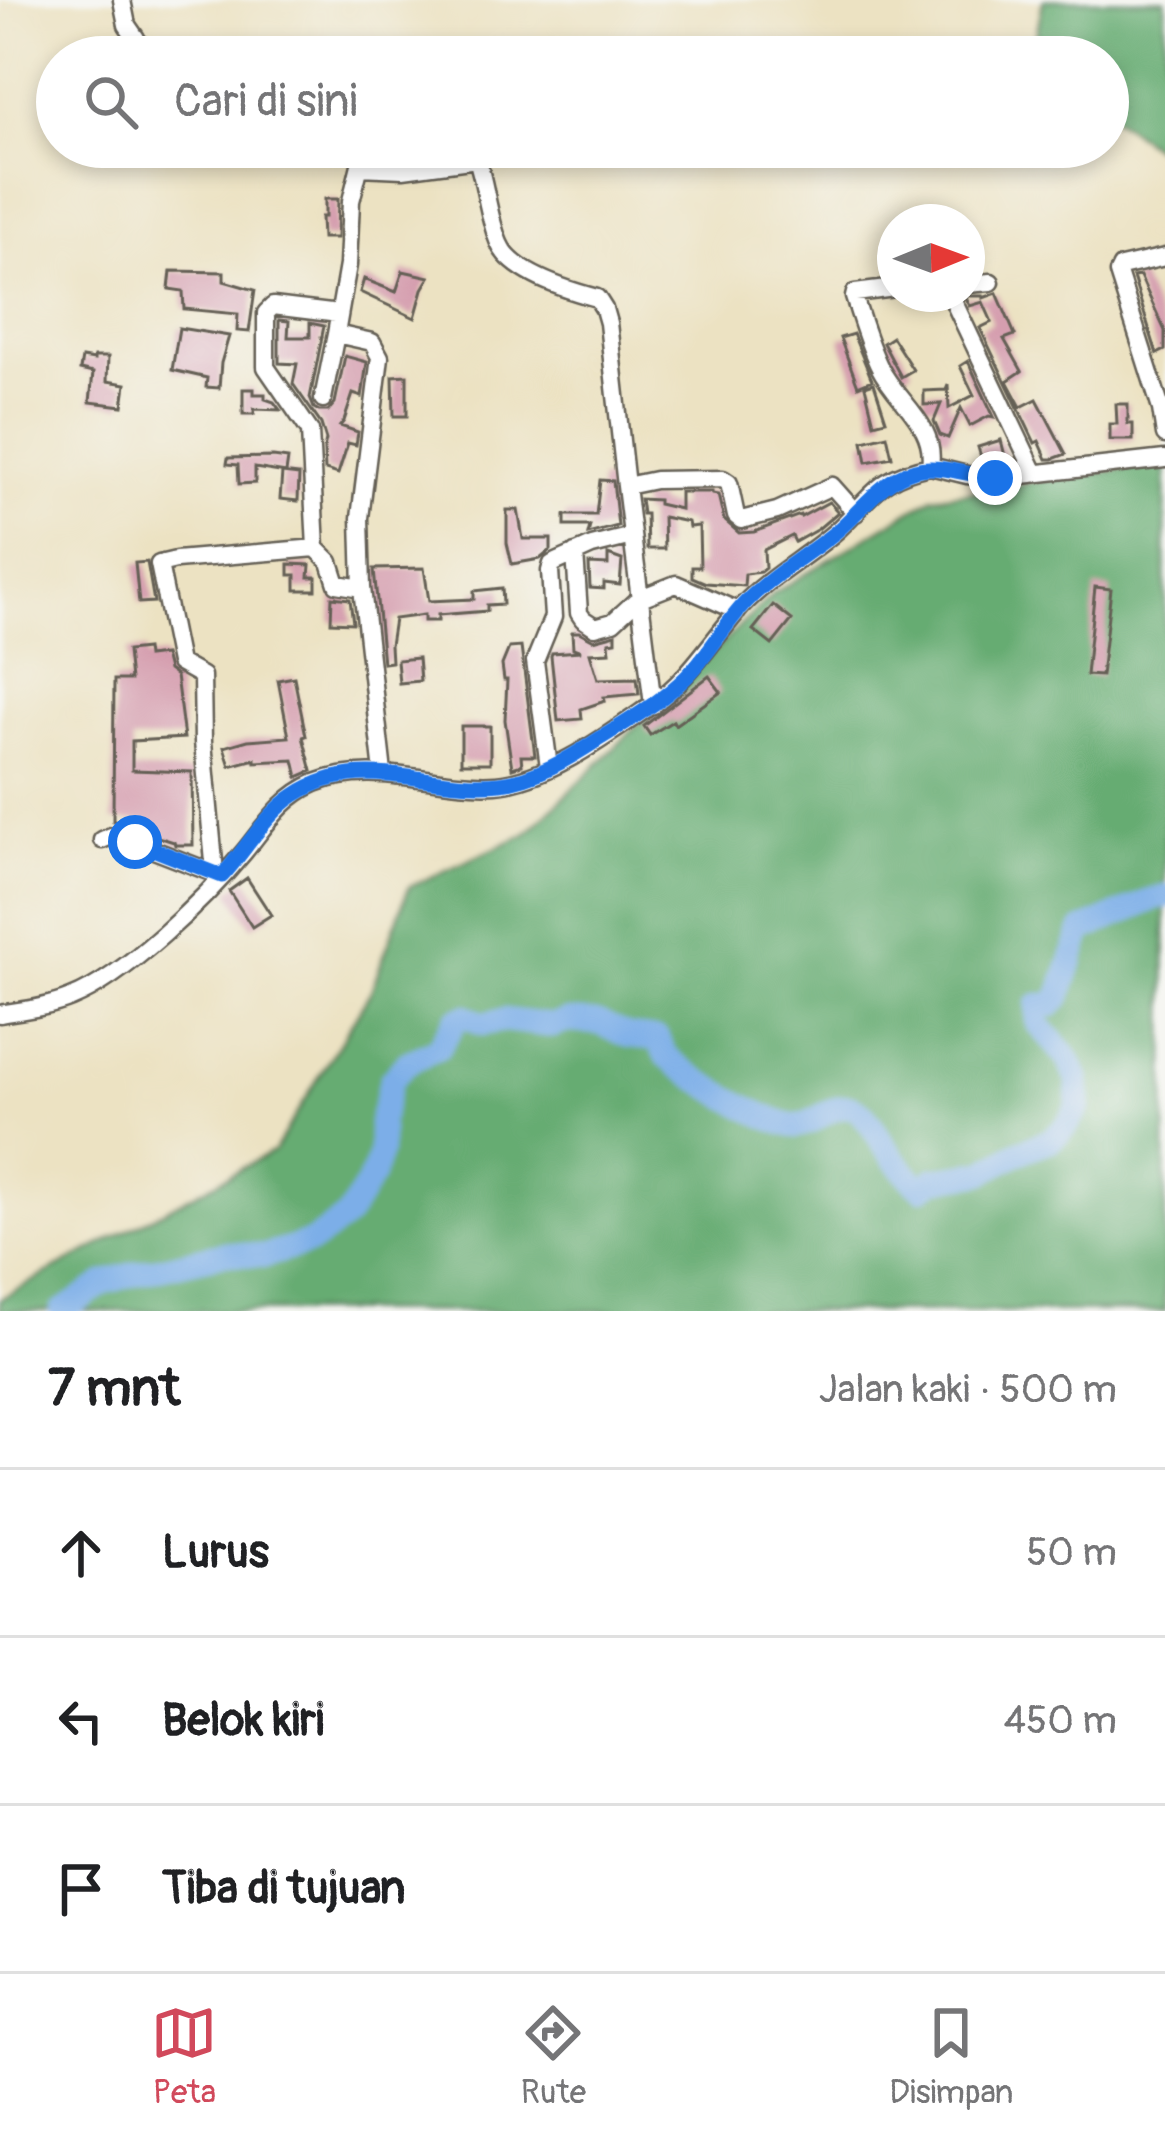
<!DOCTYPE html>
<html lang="id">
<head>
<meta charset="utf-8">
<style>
	body { margin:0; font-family:Pangolin,sans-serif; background:#f2f2f2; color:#202124 }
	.compass { position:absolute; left:877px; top:204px; width:108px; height:108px; border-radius:50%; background:#fff; box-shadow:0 6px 18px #0003; rotate:89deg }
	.stop { position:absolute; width:36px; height:36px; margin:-27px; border:9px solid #1a73e8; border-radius:50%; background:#fff }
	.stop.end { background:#1a73e8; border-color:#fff; box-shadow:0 3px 12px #0008 }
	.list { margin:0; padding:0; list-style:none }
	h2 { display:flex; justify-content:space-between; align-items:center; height:156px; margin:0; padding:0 48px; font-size:51px }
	h2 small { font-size:39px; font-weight:400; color:#757577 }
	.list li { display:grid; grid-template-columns:78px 1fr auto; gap:36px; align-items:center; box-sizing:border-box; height:168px; padding:0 48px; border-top:3px solid #e0e0e0 }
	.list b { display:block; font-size:45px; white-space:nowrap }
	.list em { font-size:39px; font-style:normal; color:#757577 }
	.icon { flex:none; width:66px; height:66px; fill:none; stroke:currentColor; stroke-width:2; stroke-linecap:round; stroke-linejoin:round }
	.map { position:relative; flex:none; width:1165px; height:1311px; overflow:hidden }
	.search { position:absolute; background:#fff; box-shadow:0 6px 18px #0003; left:36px; right:36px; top:36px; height:132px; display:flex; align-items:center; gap:30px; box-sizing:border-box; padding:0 42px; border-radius:66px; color:#757577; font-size:45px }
	.sheet { height:660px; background:#fff }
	nav { display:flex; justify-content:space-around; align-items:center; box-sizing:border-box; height:168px; border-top:3px solid #e0e0e0; background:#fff; font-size:33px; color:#757577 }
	nav a { display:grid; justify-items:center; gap:6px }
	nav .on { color:#d1495b }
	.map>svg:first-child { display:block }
	.forest { fill:#66ac72; stroke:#416447; stroke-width:3 }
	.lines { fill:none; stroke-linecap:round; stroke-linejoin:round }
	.river { stroke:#7caee8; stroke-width:24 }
	.building { fill:#d59eaf }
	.minor-casing { stroke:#656156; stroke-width:21 }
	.minor { stroke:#fff; stroke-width:16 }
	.route { stroke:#1a73e8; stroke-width:15 }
</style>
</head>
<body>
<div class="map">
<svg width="1165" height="1311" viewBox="0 0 1165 1311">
	<rect width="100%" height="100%" fill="#f6f6f2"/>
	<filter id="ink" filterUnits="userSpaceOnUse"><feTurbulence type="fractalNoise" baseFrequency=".00833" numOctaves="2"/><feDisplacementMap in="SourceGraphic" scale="24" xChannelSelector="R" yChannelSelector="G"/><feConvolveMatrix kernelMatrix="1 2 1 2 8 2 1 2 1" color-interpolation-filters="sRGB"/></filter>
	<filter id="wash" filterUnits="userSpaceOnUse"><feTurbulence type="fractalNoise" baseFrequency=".004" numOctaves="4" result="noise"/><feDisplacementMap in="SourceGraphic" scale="48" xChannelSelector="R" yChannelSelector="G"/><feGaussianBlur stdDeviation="2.7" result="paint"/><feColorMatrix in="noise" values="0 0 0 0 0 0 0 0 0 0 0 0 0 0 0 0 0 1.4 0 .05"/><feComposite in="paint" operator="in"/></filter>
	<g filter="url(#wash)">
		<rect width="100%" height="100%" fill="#ece2c2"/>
		<!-- forest -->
		<path class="forest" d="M1043,0H1165V155L1108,114V57H1032Z
			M1165,463V1311H0V1299L274,1151L371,991L409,887L526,834L774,593L933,497Z"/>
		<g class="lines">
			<!-- river -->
			<path class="river" d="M62,1311L105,1283L133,1274L225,1253L265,1256L312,1242L347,1217L372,1176L380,1152V1123L391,1080L405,1064L439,1047L456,1020L466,1016L483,1024L505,1020L553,1026L568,1021L599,1023L629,1036L658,1039C660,1043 664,1053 667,1056C682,1073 776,1128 797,1126C818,1124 835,1098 856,1109C869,1116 876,1134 885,1146C896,1162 907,1175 922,1188L935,1179L984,1172L1019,1152L1051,1140L1066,1127L1079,1107L1078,1080L1069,1060L1038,1023V1005H1052L1060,996L1082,931L1154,899L1165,897"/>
		</g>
		<g id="blocks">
			<!-- building -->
			<path class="building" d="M325,199H338L337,238H322L321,217H325Z
				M171,271L224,272V281L255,290L249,332L237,331L238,314L184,309L183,291L169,289Z
				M403,271L430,277L423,289L415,318L360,292L364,279L396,292Z
				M1140,276L1165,331V350L1157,354L1133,277Z
				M997,293L1015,335L1004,339L1022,371L1007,381L1021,407L1037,399L1066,454L1053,459H1047L1039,441L1035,443L980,328L992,322L983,302L970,306L965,296H983V298Z
				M279,320L289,321L288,337H310V323L324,326L322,336L320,337H322L310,398L314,408L319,411H328L335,403L345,356L367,362L362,397L353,394L344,421L340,426L358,432L356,445L348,443L338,474L325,470L324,449L326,440L321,424L293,384L297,364L279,363Z
				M179,328L229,336L221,363L219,388L206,387L207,378L172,370Z
				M853,334L872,380L858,386L840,338Z
				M892,337L913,370L901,377L883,343Z
				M94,357H108L107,381L126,384L123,406L90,402L93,373L80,370L82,358L94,360Z
				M968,361L994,417L989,416L970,426L961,408L948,438L940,435L934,421L941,404L924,405V391L946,390L948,385L949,408L974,395L960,366Z
				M407,375V416H394L393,376Z
				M874,383L886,420L874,423L865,386Z
				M243,389H254V394H265V399L274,402L280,410L254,409V414H243Z
				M1116,404H1128V424H1133V440H1110V424H1117Z
				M887,435L892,457L867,462L863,441Z
				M1001,440L1007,464H983L978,447Z
				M273,457L288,459L286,473L255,468V483L239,484L238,465L227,464L228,458Z
				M282,473L299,475L298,501L280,499Z
				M600,480L613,481L618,526L588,534L590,526H565V515H596Z
				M680,492H712V494L718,495L724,520L739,533L754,532L800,515L801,517L829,502L838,512L818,529L795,542L792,536L764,550L765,568L760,572L745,574L744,586L706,583L692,577V567H700L699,526L689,527L688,522L663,517L664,549H647L646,514H642L640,499L658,500V504L680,509Z
				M507,510H518L523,539H551V550L540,559L512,564L507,543Z
				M608,555L622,560L620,585L604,583V589L590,588L589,564L608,565Z
				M147,562L154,602L139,603L135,563Z
				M289,564L310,565L309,577H316V590H296V575H289Z
				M424,568L429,601L474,599V591L502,588L503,604L487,605V611L438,615V621H424V615L394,619L390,645L391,662L383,663L374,569Z
				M1095,587L1111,589L1101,676L1086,675Z
				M332,597L350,599L353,623L331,622Z
				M773,605L792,620L772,645L753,630Z
				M572,632H579L594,640L616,634V641L609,642L610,652L590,653L598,679L637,678L639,694L604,697L605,701L581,709L582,719L558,721L551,656L552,653L581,651L573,648Z
				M521,647L535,756H521L522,765L512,768L505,720L507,680H504L502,665L509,648Z
				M146,649L147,657L164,655L168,670L176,676L184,738L132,741V770L192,772L193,845H175L174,842L148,834V821H113L114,680H130L127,651Z
				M418,658L420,681L399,683L397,660Z
				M709,676L721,692L675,725L673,721L650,735L644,726Z
				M294,677L306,736L303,737L312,771L298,777L294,760L255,762V759L230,766L224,747L248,740L289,737L278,680Z
				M461,726H490V763H461Z
				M247,878L271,915L252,927L229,891Z"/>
		</g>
	</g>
	<g filter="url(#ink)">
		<use href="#blocks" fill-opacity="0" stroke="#656156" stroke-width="3"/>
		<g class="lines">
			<!-- minor casing -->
			<g class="minor-casing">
				<path id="minor" d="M122,0L127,25L136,38L137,57
					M359,147L361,161L351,201L348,265L336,334L372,342L380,357L360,518L362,588L383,773
					M360,167L403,169L477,159C486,186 488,216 499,243C511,273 567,290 597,298L604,309L608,323L626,486
					M1165,257L1121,267L1118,273L1161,409L1165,435
					M967,284L991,282
					M950,294L1035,473
					M339,314L273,306L266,313V367L310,431L316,548L330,562L337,584L362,588
					M323,399L336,334
					M930,466L967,475L995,478L1165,459
					M575,553L579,613L583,619L595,627L613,622L638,599L676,584L738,611
					M653,705L626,486L655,480L723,479L729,483L736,516L741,520L777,511L832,486L856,513
					M549,767L535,661L553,617L550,571L552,564L592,546L632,536
					M102,840L111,836L120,837L221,876
					M215,873L203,742L202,676L179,663L159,564L176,560L316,548
					M0,1014C24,1010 49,1007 71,998C125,977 207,897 244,852C266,825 282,797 315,783C375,759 435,788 496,784C547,780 608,735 650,706C689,680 711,641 742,606C769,577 805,558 835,532C853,517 868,494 887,482C900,474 915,469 930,466C937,425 897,402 880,368C869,346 862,321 854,297L855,293L895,288"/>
			</g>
			<!-- minor -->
			<use href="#minor" class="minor"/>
		</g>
	</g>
	<g class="lines" filter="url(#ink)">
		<!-- route -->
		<path class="route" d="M135,842L222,876C246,850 265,814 295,795C362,751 429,791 500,783C534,780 570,758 599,739C627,722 657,704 681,682C708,658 724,623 750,598C776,572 809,554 837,531C863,509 881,480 915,470C938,463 970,476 995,478"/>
	</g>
</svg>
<svg class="compass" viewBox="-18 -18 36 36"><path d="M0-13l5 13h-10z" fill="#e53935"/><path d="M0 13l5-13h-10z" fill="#757577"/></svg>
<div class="stop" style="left:135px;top:842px"></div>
<div class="stop end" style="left:995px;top:478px"></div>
<div class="search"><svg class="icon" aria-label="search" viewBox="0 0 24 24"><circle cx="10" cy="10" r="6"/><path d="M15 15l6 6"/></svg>Cari di sini</div>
</div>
<section class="sheet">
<h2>7 mnt<small>Jalan kaki · 500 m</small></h2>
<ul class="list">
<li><svg class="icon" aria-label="ahead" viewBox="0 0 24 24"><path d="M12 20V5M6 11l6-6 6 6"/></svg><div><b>Lurus</b></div><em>50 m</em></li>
<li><svg class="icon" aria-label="left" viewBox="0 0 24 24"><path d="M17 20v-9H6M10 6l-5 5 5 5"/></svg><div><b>Belok kiri</b></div><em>450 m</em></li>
<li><svg class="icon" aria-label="arrive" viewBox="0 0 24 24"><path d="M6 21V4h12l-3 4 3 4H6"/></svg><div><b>Tiba di tujuan</b></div></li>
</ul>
</section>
<nav>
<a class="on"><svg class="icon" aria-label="map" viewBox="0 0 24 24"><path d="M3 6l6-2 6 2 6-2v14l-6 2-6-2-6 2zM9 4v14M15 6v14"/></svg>Peta</a>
<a><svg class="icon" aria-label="directions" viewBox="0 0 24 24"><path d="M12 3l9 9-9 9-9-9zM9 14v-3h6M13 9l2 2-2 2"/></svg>Rute</a>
<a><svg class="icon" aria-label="saved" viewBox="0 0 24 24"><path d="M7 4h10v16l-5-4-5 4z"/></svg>Disimpan</a>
</nav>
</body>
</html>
